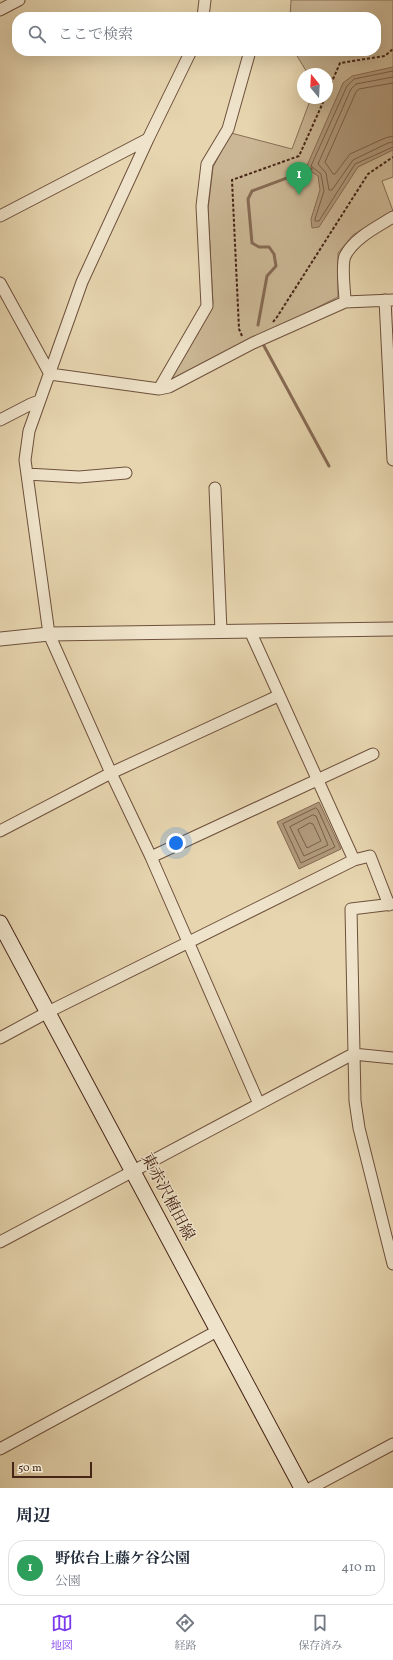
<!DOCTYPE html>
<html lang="ja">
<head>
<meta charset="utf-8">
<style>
	body { margin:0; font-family:Vollkorn,"Noto Serif JP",serif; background:#f2f2f3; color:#1f2937 }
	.compass { position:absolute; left:297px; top:68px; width:36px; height:36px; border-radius:50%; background:#fff; box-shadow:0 4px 16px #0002; rotate:342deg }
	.scale { position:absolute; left:12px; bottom:10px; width:80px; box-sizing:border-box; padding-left:4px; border:2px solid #462416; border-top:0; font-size:11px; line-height:14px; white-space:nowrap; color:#462416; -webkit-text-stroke:3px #efe4cb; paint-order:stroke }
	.you { position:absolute; left:176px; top:843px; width:14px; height:14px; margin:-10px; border:3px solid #fff; border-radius:50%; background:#1a73e8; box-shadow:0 0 0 6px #1a73e833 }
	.badge { display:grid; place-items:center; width:26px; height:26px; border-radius:50%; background:#7c3aed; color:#fff; font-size:13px; font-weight:700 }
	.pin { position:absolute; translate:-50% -33px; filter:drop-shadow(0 1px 2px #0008) }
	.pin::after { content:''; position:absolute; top:21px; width:14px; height:12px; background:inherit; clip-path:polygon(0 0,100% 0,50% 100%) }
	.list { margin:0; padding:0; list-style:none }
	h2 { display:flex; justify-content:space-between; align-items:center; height:52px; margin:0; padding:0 16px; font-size:17px }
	h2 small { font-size:13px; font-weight:400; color:#747a83 }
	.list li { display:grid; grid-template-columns:26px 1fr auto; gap:12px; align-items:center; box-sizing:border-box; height:56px; margin:0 8px 8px; padding:0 8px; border:1px solid #e0e1e3; border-radius:16px }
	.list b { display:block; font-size:15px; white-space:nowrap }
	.list p { margin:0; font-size:13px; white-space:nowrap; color:#747a83 }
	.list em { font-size:13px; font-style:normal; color:#747a83 }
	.icon { flex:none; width:22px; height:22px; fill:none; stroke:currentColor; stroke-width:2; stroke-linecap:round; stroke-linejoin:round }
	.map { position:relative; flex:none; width:393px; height:1488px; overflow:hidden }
	.search { position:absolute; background:#fff; box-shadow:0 4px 16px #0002; left:12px; right:12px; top:12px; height:44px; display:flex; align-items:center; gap:10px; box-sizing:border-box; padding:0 14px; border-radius:16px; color:#747a83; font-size:15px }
	.sheet { height:116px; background:#fff }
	nav { display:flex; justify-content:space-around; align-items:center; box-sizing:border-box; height:56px; border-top:1px solid #e0e1e3; background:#fff; font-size:11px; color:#747a83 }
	nav a { display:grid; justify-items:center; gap:2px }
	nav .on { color:#7c3aed }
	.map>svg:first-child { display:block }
	.green { fill:#cbb795; stroke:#886e56 }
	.water { fill:#b0997b; stroke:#866a53 }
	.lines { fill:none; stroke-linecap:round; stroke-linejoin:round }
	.shore { stroke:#7b5e48; stroke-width:1 }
	.stream { stroke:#866a53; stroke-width:3 }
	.minor-casing { stroke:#6e503c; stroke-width:13 }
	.tertiary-casing { stroke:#6e503c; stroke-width:15 }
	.secondary-casing { stroke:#462416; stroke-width:17 }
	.path { stroke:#462416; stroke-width:2; stroke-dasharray:3 2; stroke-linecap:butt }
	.minor { stroke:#efe4cb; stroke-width:11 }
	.tertiary { stroke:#efe4cb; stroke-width:13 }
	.secondary { stroke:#efe4cb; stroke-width:15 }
	.labels { text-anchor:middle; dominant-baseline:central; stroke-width:3; stroke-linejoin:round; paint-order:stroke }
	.street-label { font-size:16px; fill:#462416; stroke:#efe4cb }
</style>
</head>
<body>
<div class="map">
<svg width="393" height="1488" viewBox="0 0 393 1488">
	<rect width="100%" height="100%" fill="#e6d5af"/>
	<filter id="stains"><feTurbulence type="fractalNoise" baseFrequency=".005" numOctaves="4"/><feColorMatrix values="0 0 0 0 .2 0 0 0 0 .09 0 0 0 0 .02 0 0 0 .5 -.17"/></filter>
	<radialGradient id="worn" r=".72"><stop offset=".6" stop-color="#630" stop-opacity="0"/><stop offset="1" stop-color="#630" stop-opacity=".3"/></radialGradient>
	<!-- green -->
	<path class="green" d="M291,0H393V177L382,181L393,211L353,235L338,253V297L166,383L213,303L208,209L213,167L231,133L292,149L311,98H327V74H308L294,51H376V17H290Z"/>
	<!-- water -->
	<path class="water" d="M393,67V150L358,167L319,227L312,228L311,219L320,190L318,176L306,168L343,83L352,76Z
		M319,802L341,849L299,869L277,822Z"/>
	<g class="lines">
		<!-- shore -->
		<path class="shore" d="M393,71L354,79L347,86L311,166L321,174L324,191L315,219V221H319L355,164L393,147
			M393,77L356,84L351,89L318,164L326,173L329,190H332L353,160L388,143L393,142
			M393,83L359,89L356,92L325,162L333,174H335L350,154L385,138L393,136
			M316,808L318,810L335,847L301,863L283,824Z
			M313,815L316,816L328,845L304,856L290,827Z
			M310,823L313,824L321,841L307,848L298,830Z"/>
		<!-- stream -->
		<path class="stream" d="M258,325L267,276L276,266L274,254L269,247H259L252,243L248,199L252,191L311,169
			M263,344L329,466"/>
		<!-- minor casing -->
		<g class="minor-casing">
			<path id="minor" d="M0,10L19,0
				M203,17L205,0
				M191,51L148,139L82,282L29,431L25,460L49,634L111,773L151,857L259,1104
				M0,216L148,139
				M0,283L50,374L159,389L169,387L253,343L345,302L393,300
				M385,300L393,460
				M345,302C345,291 341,266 345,256C354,238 377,227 393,217
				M159,389L207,306L202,206L207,164L228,129L250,51
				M0,420L31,404L39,401
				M27,474L79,477L126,473
				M215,488L221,631
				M0,831L111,773L278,696
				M151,857L373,754
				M354,860L370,856L389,905
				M393,904L351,909L355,1101L359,1128L393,1264
				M0,1038L48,1012L354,860L250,631
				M0,1242L353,1054L393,1058
				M0,1449L219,1330
				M311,1488L393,1444"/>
		</g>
		<!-- tertiary casing -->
		<g class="tertiary-casing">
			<path id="tertiary" d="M0,639L49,634L393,629"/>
		</g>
		<!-- secondary casing -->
		<g class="secondary-casing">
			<path id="secondary" d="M0,923L302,1488"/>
		</g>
		<!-- path -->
		<path class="path" d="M327,93L340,63L385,56L393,49
			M273,322L277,317L368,174L393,157
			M242,336L239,329L232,180L299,156L325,98"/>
		<!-- minor -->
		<use href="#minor" class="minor"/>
		<!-- tertiary -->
		<use href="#tertiary" class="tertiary"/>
		<!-- secondary -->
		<use href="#secondary" class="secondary"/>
	</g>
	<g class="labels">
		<!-- street labels -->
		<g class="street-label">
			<text transform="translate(167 1197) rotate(62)">東赤沢植田線</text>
		</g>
	</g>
	<rect width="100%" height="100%" filter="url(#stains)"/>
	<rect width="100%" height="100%" fill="url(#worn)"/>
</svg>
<svg class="compass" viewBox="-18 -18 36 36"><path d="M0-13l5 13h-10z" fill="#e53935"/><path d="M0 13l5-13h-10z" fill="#747a83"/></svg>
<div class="scale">50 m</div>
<div class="you"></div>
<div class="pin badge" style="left:299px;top:195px;background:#2e9e5b">1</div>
<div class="search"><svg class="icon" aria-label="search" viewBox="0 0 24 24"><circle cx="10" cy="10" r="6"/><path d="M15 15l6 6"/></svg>ここで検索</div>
</div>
<section class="sheet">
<h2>周辺<small></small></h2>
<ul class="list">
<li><span class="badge" style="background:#2e9e5b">1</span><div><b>野依台上藤ケ谷公園</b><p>公園</p></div><em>410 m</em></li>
</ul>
</section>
<nav>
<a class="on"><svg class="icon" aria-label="map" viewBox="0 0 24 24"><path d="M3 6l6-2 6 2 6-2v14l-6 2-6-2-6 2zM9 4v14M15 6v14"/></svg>地図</a>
<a><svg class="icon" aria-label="directions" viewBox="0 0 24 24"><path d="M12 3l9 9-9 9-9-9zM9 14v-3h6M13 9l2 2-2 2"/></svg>経路</a>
<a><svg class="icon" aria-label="saved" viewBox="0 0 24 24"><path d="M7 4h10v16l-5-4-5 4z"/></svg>保存済み</a>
</nav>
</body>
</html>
